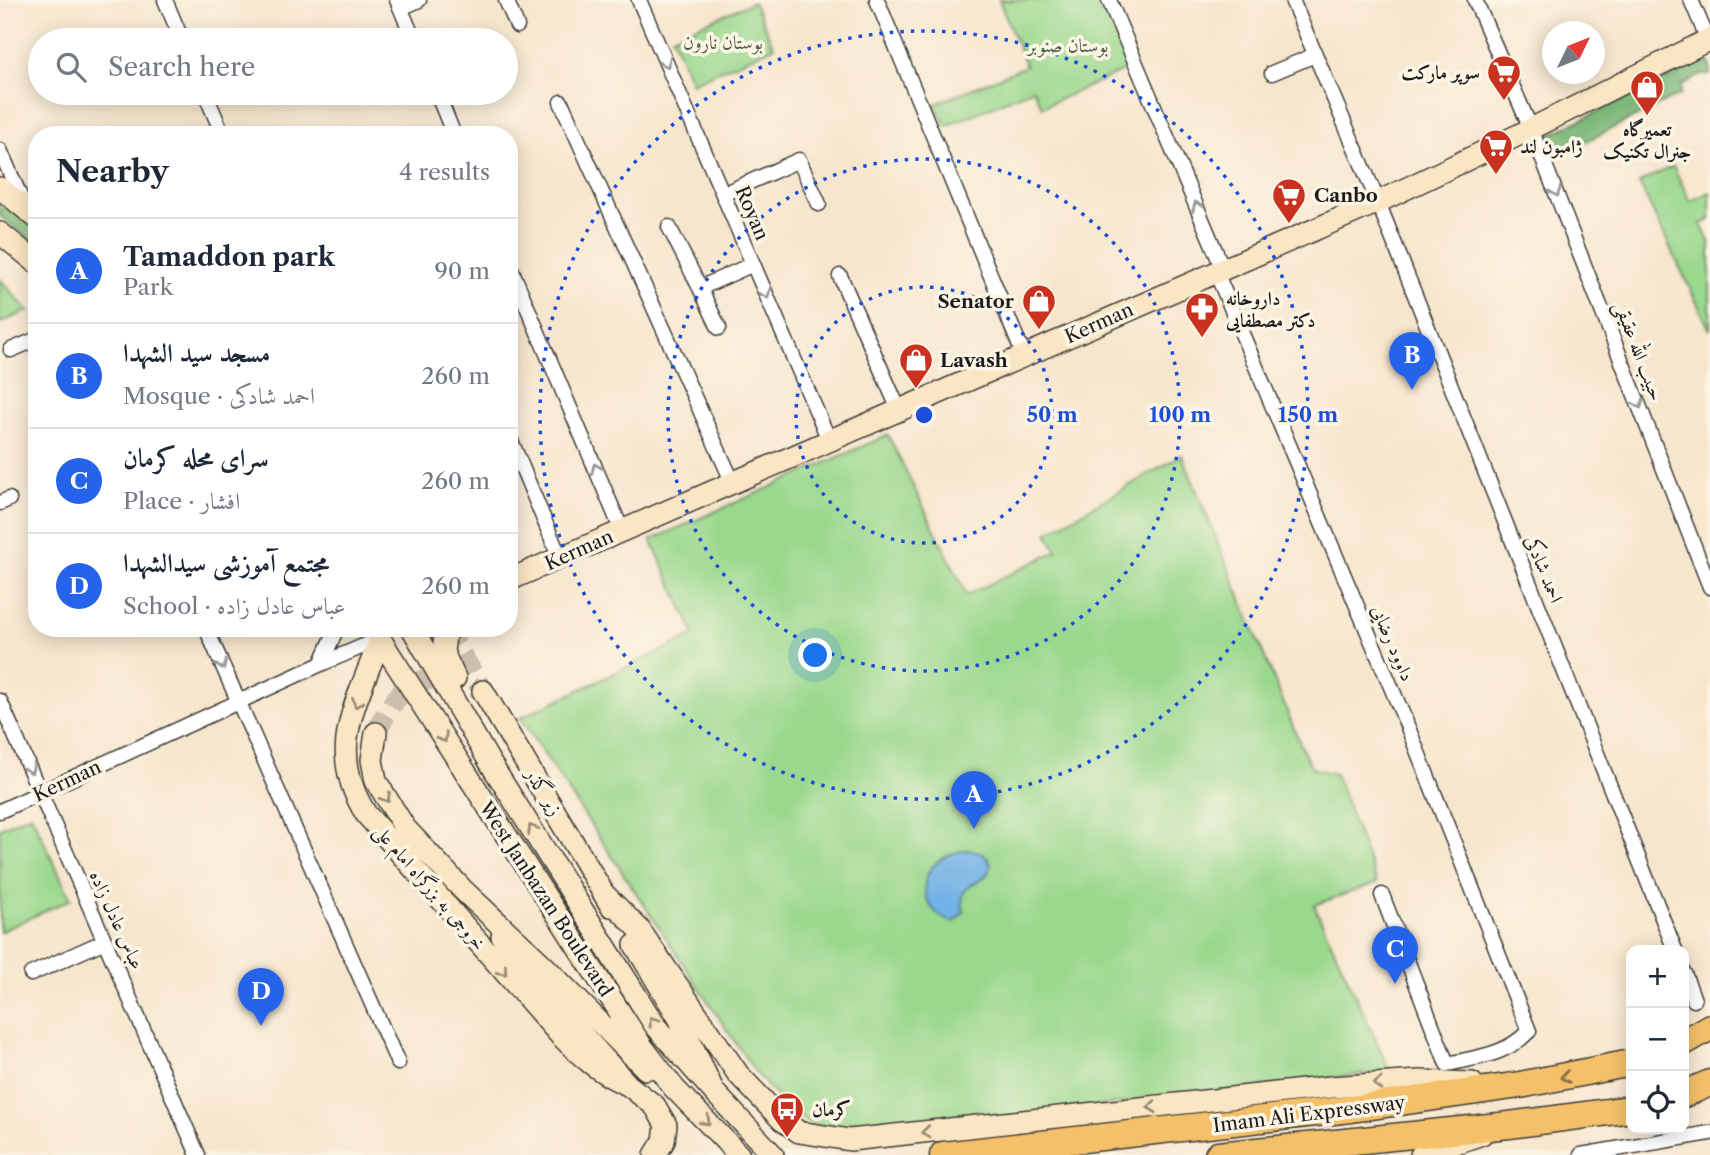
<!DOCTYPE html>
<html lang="en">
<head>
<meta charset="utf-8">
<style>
	body { margin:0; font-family:"Libre Caslon Text",Amiri,serif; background:#f2f2f3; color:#1f2937 }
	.controls { position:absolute; right:21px; bottom:21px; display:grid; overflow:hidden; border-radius:14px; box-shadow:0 4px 18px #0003 }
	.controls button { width:63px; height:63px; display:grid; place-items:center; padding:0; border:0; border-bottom:2px solid #e0e1e3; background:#fff; color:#1f2937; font:35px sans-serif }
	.compass { position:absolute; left:1542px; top:21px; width:63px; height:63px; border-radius:50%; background:#fff; box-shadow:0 4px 18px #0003; rotate:47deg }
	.you { position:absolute; left:816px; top:656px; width:24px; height:24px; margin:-18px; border:5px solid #fff; border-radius:50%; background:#1a73e8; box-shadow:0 0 0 10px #1a73e833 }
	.badge { display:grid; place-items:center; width:46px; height:46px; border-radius:50%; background:#2563eb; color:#fff; font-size:23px; font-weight:700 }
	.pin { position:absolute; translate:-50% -58px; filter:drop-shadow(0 2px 4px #0008) }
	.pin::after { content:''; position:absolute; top:37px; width:24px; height:21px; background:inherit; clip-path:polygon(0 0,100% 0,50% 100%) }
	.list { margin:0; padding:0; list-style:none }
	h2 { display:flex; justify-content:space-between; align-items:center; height:91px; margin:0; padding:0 28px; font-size:30px }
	h2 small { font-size:23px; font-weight:400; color:#747a83 }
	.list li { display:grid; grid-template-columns:46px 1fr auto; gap:21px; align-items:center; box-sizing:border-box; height:105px; padding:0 28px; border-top:2px solid #e0e1e3 }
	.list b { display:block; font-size:26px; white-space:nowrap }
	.list p { margin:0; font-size:23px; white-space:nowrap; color:#747a83 }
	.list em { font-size:23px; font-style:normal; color:#747a83 }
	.icon { flex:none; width:38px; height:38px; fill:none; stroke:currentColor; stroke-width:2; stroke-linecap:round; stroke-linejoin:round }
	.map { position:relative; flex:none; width:1710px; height:1155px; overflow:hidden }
	.search { position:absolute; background:#fff; box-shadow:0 4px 18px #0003; left:28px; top:28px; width:490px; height:77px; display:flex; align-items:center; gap:18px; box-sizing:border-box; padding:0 24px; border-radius:38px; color:#747a83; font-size:26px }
	.panel { position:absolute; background:#fff; box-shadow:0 4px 18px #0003; left:28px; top:126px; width:490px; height:511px; border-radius:28px }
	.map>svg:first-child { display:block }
	.green { fill:#9ad88d; stroke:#5b7a54; stroke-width:2 }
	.forest { fill:#7bb878; stroke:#4c6a4a; stroke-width:2 }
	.water { fill:#71b2e6; stroke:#466781; stroke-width:2 }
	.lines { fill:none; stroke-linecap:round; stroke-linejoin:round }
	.secondary-tunnel { stroke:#cbbeaa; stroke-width:21; stroke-dasharray:21 10; stroke-linecap:butt }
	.street-casing { stroke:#3d3a37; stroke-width:17 }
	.secondary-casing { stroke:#3d3a37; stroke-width:24 }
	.highway-casing { stroke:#3d3a37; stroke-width:29 }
	.street { stroke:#fff; stroke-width:14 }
	.secondary { stroke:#fbe6c3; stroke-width:21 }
	.highway { stroke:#f4c16a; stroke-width:26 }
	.oneway { stroke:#999 }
	.oneway2 { stroke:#978b78 }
	.oneway3 { stroke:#886e43 }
	.ring { fill:none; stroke:#1d4ed8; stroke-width:3.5; stroke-dasharray:3.5 7 }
	.labels { text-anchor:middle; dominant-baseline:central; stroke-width:7; stroke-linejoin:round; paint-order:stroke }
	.park-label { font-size:19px; fill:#485e44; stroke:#fcf5e5 }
	.poi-label { font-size:19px; font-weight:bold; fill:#1c1c1c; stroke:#fcf5e5; text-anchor:start }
	.street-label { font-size:19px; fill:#1c1c1c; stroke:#fcf5e5 }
	.centre { fill:#1d4ed8; stroke:#fcf5e5; stroke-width:3.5 }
	.ring-label { font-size:21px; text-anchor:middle; font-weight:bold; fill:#1d4ed8; stroke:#fcf5e5; stroke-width:7; stroke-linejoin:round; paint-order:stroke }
</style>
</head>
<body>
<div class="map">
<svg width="1710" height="1155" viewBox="0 0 1710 1155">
	<rect width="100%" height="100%" fill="#fcf5e5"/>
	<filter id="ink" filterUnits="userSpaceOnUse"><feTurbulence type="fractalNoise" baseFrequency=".0143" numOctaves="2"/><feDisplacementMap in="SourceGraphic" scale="14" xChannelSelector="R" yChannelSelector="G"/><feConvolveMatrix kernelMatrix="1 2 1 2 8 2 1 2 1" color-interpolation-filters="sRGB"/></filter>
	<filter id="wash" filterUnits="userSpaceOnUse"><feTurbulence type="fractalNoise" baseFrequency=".00686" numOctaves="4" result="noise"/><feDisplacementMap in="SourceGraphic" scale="28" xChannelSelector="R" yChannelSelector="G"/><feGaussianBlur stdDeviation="1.57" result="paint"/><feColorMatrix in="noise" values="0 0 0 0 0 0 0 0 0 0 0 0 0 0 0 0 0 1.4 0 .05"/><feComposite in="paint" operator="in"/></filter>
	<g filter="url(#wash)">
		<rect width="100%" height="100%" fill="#f7e6ce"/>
		<!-- green -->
		<path class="green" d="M999,0H1102L1130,68L1042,107L1033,89L946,126L935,104L1026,66Z
			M753,2L774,47L692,83L672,37Z
			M1673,166L1690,201L1710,192V220L1701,224L1710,244V330L1639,183Z
			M0,279L28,311L0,323Z
			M888,435L967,595L1057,551L1047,533L1182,455L1304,753L1312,768L1335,774L1377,883L1314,905L1390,1071L977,1121L854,1131L808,1123L781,1102L755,1072L520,718L695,635L651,540Z
			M31,814L71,899L0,932V828Z"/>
		<!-- forest -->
		<path class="forest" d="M1701,62L1710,63V75H1702L1681,85V94L1577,146L1552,143L1547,136Z
			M0,199L37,229V246L0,216Z"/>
		<!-- water -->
		<path class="water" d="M966,850C978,850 985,853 991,864C986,892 955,875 964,912L954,922C928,916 914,884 935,864C943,856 955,852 966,850Z"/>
	</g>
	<g filter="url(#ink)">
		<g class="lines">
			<!-- secondary-tunnel -->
			<path class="secondary-tunnel" d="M446,628L483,691
				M376,733C403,676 426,668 483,691"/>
			<!-- street casing -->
			<g class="street-casing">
				<path id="street" d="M165,0L182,40
					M397,0L414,40
					M506,0L517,26
					M639,0L829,440
					M877,0L1024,356
					M1109,0L1223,269
					M1292,0L1378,202L1675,950
					M1475,0L1531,129L1710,587
					M1691,0L1708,40
					M401,8L419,0
					M1272,73L1315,55
					M205,93L223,135
					M437,93L454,135
					M561,102L733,483
					M0,150L24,205
					M723,194L799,160L819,204
					M669,227L700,288
					M509,264L622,531
					M1216,272L1405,720L1529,1031C1506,1055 1479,1057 1447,1064L1382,895
					M840,276L899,410
					M719,328L700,288L753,264
					M11,350L37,339
					M509,436L560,558
					M0,503L9,499
					M206,628L398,1063
					M321,664L337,628
					M0,701L198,1155
					M0,811L321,664L380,639
					M1684,973L1694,1000
					M31,974L105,941
					M1581,1155L1710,1133"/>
			</g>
			<!-- secondary casing -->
			<g class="secondary-casing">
				<path id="secondary" d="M0,188L37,218
					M0,233L37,263
					M509,580L1378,202L1531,129L1710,39
					M376,628L380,639L641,1045L674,1088L739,1155
					M412,628L489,761L654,1024L714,1092
					M446,628L443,652L455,678
					M380,639C357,704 325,749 366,814L560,1035C581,1056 600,1074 628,1085
					M483,691L611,906
					M376,733L372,760L376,781L405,828L463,890L543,965L646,1069
					M605,895L639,929L738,1074L782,1120L799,1132L850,1140L1330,1087L1419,1081L1472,1083
					M502,936L507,948L531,978L628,1085L655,1106L666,1125L664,1141L655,1155
					M635,945L679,1018L714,1092L773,1155
					M1421,1155L1482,1134"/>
			</g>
			<!-- highway casing -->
			<g class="highway-casing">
				<path id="highway" d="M1684,1042L1710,1027
					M1684,1094L1710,1083
					M943,1155L1351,1109L1520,1085L1631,1063
					M1218,1155L1509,1125L1631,1109"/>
			</g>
			<!-- street -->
			<use href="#street" class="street"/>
			<!-- secondary -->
			<use href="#secondary" class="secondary"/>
			<!-- highway -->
			<use href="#highway" class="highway"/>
		</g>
		<!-- one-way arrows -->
		<defs><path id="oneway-chevron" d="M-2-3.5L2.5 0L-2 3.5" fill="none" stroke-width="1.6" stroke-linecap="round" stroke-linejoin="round" transform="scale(1.75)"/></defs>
		<g class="oneway">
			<use href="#oneway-chevron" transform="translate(666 63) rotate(67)"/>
			<use href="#oneway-chevron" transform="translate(1556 192) rotate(69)"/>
			<use href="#oneway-chevron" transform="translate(1197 206) rotate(-113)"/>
			<use href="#oneway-chevron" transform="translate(766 294) rotate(67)"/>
			<use href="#oneway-chevron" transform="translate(1639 404) rotate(69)"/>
			<use href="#oneway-chevron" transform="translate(596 468) rotate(-113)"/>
			<use href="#oneway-chevron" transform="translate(222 665) rotate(66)"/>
			<use href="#oneway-chevron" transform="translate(30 769) rotate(66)"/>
		</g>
		<g class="oneway2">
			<use href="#oneway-chevron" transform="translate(357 703) rotate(111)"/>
			<use href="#oneway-chevron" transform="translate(443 738) rotate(58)"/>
			<use href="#oneway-chevron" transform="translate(386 798) rotate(58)"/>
			<use href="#oneway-chevron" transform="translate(532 829) rotate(-122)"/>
			<use href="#oneway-chevron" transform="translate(503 971) rotate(49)"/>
			<use href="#oneway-chevron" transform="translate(653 1021) rotate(-126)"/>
			<use href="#oneway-chevron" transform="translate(1378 1084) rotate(176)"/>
			<use href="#oneway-chevron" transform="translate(1152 1107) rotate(174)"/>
			<use href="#oneway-chevron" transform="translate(706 1121) rotate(46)"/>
			<use href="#oneway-chevron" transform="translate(926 1132) rotate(174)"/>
		</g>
		<use class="oneway3" href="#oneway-chevron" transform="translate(1565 1077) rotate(170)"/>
	</g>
	<!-- distance rings -->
	<g class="ring">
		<circle cx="924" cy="415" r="128"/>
		<circle cx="924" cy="415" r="256"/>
		<circle cx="924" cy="415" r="384"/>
	</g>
	<!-- icons -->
	<defs>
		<g id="supermarket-pin" transform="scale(1.75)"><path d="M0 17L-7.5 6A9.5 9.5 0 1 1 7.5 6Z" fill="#c8321e" stroke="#fcf5e5"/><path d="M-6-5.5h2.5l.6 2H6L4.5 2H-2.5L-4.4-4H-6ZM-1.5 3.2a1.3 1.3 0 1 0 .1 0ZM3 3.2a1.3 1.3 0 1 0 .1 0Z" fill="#fff"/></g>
		<g id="shop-pin" transform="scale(1.75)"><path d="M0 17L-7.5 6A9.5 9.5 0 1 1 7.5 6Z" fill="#c8321e" stroke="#fcf5e5"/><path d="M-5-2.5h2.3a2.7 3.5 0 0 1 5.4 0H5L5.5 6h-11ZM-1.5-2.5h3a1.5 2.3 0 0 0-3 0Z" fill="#fff"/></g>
		<g id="pharmacy-pin" transform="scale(1.75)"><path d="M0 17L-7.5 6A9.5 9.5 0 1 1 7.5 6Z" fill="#c8321e" stroke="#fcf5e5"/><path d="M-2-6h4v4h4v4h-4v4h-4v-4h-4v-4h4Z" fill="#fff"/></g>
		<g id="bus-pin" transform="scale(1.75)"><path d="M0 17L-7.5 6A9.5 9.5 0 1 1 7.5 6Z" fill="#c8321e" stroke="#fcf5e5"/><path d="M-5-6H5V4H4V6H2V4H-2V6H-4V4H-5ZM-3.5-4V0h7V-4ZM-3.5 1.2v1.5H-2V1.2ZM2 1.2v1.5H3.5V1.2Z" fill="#fff"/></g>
	</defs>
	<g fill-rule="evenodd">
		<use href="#supermarket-pin" x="1504" y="72"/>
		<use href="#shop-pin" x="1647" y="87"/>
		<use href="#supermarket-pin" x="1496" y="146"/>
		<use href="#supermarket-pin" x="1289" y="195"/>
		<use href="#shop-pin" x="1039" y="301"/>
		<use href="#pharmacy-pin" x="1202" y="309"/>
		<use href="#shop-pin" x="916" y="360"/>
		<use href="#bus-pin" x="787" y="1109"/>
	</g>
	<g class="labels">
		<!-- park labels -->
		<g class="park-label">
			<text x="723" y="42">بوستان نارون</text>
			<text x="1068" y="45">بوستان صنوبر</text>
		</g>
		<!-- poi labels -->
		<g class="poi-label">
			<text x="1480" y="72" text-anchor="end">سوپر مارکت</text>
			<text x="1647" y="129" text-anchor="middle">تعمیرگاه<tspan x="1647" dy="22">جنرال تکنیک</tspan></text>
			<text x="1520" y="146">ژامبون لند</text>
			<text x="1314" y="195">Canbo</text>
			<text x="1226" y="298">داروخانه<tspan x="1226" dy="22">دکتر مصطفایی</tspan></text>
			<text x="1014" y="301" text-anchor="end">Senator</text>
			<text x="940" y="360">Lavash</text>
			<text x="812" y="1109">کرمان</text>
		</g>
		<!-- street labels -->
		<g class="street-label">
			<text transform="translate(752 213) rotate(67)">Royan</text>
			<text transform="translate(1099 323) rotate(-24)">Kerman</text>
			<text transform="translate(1639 351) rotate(69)">حبیب الله عقیقی</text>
			<text transform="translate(579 550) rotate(-24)">Kerman</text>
			<text transform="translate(1544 569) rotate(68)">احمد شادکی</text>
			<text transform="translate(1393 643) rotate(67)">داوود رضایی</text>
			<text transform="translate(67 781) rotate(-25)">Kerman</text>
			<text transform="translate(544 792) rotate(59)">زیر گذر</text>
			<text transform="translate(430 887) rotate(49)">خروجی به بزرگراه امام علی</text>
			<text transform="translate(546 899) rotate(57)">West Janbazan Boulevard</text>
			<text transform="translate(117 920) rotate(66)">عباس عادل زاده</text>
			<text transform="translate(1309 1114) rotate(-7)">Imam Ali Expressway</text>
		</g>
	</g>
	<circle cx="924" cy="415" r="10" class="centre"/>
	<g class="ring-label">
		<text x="1052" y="422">50 m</text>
		<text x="1180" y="422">100 m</text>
		<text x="1308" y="422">150 m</text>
	</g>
</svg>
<div class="controls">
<button>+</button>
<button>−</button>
<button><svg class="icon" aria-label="locate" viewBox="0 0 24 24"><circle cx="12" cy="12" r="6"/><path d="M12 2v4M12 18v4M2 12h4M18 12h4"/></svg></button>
</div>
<svg class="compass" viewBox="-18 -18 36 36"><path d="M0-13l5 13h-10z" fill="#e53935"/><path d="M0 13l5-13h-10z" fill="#747a83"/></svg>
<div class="you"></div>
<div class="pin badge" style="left:974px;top:829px">A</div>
<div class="pin badge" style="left:1412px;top:390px">B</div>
<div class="pin badge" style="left:1395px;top:984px">C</div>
<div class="pin badge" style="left:261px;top:1026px">D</div>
<div class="search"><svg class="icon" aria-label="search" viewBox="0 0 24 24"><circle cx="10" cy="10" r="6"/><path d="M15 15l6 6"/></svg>Search here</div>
<section class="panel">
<h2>Nearby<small>4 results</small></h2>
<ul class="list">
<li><span class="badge">A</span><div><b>Tamaddon park</b><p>Park</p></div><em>90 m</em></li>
<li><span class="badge">B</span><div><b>مسجد سید الشهدا</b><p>Mosque · احمد شادکی</p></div><em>260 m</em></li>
<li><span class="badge">C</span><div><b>سرای محله کرمان</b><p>Place · افشار</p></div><em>260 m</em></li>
<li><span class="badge">D</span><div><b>مجتمع آموزشی سیدالشهدا</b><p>School · عباس عادل زاده</p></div><em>260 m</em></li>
</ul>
</section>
</div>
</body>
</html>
